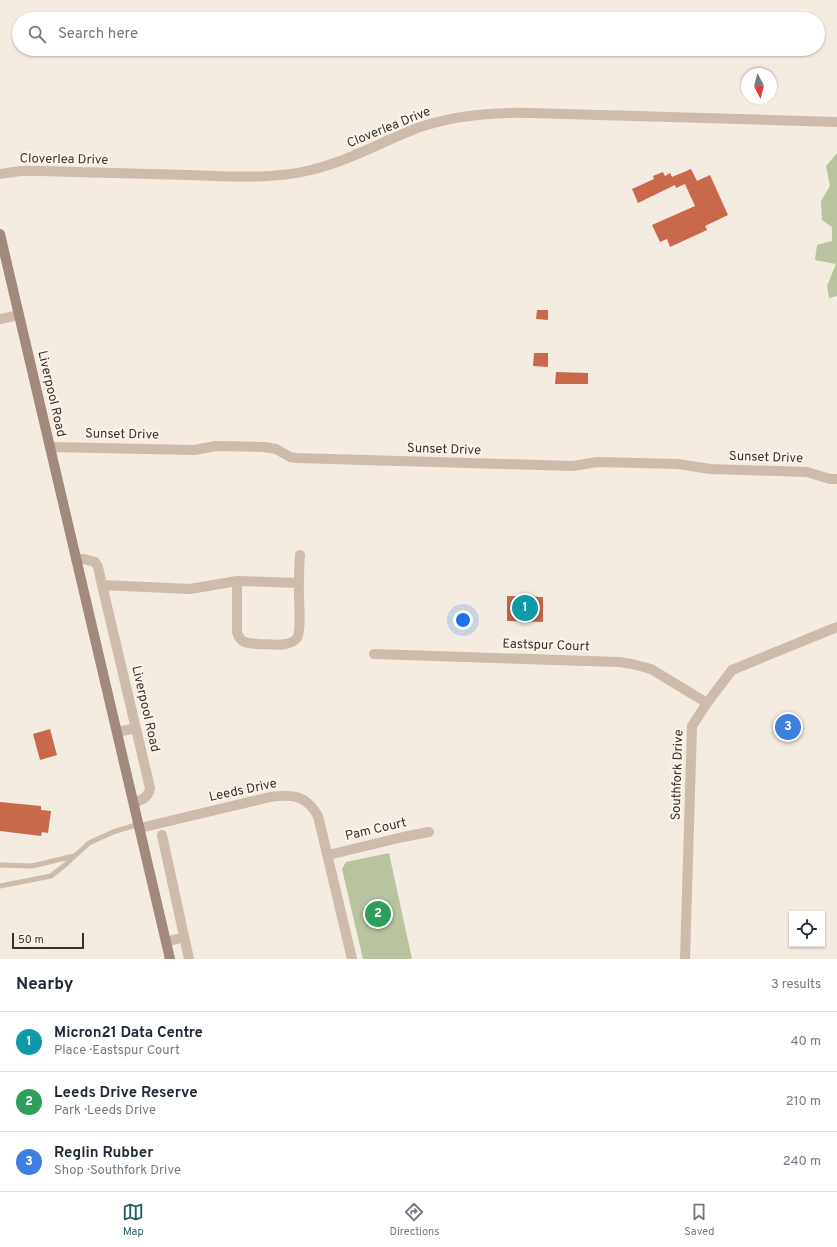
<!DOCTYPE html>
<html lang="en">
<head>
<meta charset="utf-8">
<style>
	body { margin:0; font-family:Overpass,sans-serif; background:#f6f6f7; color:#1f2937 }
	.controls { position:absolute; right:12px; bottom:12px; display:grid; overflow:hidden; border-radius:0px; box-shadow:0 1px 3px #0004 }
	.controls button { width:36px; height:36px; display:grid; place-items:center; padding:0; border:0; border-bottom:1px solid #e0e1e3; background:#fff; color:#1f2937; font:20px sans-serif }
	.compass { position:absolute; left:741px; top:68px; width:36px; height:36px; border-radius:50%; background:#fff; box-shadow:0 1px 3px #0004; rotate:173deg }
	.scale { position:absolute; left:12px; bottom:10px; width:72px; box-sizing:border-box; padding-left:4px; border:2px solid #3b302b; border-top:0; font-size:11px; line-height:14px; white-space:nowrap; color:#3b302b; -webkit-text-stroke:3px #fbf5ee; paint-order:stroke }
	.you { position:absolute; left:463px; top:620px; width:14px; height:14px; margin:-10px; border:3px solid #fff; border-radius:50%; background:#1a73e8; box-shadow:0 0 0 6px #1a73e833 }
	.badge { display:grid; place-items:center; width:26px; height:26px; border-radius:50%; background:#1f5a5e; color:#fff; font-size:13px; font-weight:700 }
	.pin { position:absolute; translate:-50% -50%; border:2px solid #fff; box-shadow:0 1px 4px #0006 }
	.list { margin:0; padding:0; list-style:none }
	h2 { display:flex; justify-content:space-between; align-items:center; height:52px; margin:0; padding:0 16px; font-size:17px }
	h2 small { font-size:13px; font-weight:400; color:#747a83 }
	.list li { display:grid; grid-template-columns:26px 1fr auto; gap:12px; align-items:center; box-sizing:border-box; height:60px; padding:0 16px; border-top:1px solid #e0e1e3 }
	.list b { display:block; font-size:15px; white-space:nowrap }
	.list p { margin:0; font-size:13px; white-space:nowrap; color:#747a83 }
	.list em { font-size:13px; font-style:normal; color:#747a83 }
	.icon { flex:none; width:22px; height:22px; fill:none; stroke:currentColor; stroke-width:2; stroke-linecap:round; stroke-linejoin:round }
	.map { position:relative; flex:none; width:837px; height:959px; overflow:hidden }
	.search { position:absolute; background:#fff; box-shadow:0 1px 3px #0004; left:12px; right:12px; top:12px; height:44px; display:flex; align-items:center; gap:10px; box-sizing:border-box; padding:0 14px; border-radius:22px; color:#747a83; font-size:15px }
	.sheet { height:232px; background:#fff }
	nav { display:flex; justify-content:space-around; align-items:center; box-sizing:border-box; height:56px; border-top:1px solid #e0e1e3; background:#fff; font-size:11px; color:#747a83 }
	nav a { display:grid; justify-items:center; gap:2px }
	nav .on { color:#1f5a5e }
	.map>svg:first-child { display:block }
	.green { fill:#b8c4a0 }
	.building { fill:#c8694b }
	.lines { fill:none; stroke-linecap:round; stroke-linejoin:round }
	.lane { stroke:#cdbbac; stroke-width:5 }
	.street { stroke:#cdbbac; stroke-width:10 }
	.secondary { stroke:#a18a7d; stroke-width:10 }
	.labels { text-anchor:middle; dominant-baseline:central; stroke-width:4; stroke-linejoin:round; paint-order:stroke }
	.street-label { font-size:13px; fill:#3b302b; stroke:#fbf5ee }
</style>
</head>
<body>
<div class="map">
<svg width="837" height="959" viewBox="0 0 837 959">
	<rect width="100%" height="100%" fill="#f4ebe1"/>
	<!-- green -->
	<path class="green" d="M837,153V296L829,298L827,286L836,264L815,260L817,245L832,241V227L822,220L821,201L830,186L826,166Z
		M389,853L412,959H363L342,869L346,862Z"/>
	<!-- building -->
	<path class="building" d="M691,169L697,181L710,175L728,215L705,226L707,230L670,247L667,239L660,242L652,225L695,206L685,184L676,188L675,185L638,203L632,189L654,179L653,176L663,172L665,176L670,173L672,177Z
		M537,310H548V320L536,319Z
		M534,353H548V367L533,366Z
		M556,372L588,373V384H555Z
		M507,596L543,597V622L507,621Z
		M50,729L57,755L40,760L33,734Z
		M0,802L41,806V810L51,811L48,833L42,832L41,836L0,831Z"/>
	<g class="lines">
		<!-- lane -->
		<path class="lane" d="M0,865L32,866L74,856
			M0,886L51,876L65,865L89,843L113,832L139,824"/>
		<!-- street -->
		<path class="street" d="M0,174L20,171H40C89,172 138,174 187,175C228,176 271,180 311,170C349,161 383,141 420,127C456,115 493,112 530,113L837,122
			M0,319L19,315
			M50,447L194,450L216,446L264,447L276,449L290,457L297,458L573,466L597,462L678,464L710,469L807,472L830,479H837
			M76,559H84L95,562L98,567L102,585L150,788C149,797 142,799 135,803
			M237,581V632C240,644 248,643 259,644C269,644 289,648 297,638C302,631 298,593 299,583C299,573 299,564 300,555
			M102,585L190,589L237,581L299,583
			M374,654L619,662L632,664L651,669L707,703
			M117,732L136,728
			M140,828L270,797C293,794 306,795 318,816L352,959
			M162,835L189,959
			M328,855L403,837L429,832
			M166,942L184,937
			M685,959L692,726L707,703L732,670L837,627"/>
		<!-- secondary -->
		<path class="secondary" d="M0,234L170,959"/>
	</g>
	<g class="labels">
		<!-- street labels -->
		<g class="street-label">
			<text transform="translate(389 128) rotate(-22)">Cloverlea Drive</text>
			<text transform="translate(64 160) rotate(1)">Cloverlea Drive</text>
			<text transform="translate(51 394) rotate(77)">Liverpool Road</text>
			<text transform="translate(122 435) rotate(1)">Sunset Drive</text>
			<text transform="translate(444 450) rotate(2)">Sunset Drive</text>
			<text transform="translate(766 458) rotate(2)">Sunset Drive</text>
			<text transform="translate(546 646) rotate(2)">Eastspur Court</text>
			<text transform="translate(145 709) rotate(77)">Liverpool Road</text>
			<text transform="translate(678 775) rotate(-88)">Southfork Drive</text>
			<text transform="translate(243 791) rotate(-12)">Leeds Drive</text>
			<text transform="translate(376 830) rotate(-13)">Pam Court</text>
		</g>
	</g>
</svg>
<div class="controls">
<button><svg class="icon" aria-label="locate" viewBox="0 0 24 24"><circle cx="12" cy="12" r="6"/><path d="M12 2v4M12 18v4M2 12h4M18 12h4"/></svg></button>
</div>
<svg class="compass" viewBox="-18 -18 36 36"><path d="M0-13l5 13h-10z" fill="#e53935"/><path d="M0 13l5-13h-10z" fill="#747a83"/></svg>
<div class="scale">50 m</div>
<div class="you"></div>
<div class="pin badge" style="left:525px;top:608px;background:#0f9aa8">1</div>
<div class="pin badge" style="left:378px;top:914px;background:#2e9e5b">2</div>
<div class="pin badge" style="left:788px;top:727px;background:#3f7fe0">3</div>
<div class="search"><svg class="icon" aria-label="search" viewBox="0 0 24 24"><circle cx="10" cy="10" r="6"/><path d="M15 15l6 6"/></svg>Search here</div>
</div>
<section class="sheet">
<h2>Nearby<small>3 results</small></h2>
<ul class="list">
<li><span class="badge" style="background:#0f9aa8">1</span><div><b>Micron21 Data Centre</b><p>Place · Eastspur Court</p></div><em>40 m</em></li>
<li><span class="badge" style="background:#2e9e5b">2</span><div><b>Leeds Drive Reserve</b><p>Park · Leeds Drive</p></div><em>210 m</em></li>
<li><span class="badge" style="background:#3f7fe0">3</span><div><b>Reglin Rubber</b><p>Shop · Southfork Drive</p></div><em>240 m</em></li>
</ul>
</section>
<nav>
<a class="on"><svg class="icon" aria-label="map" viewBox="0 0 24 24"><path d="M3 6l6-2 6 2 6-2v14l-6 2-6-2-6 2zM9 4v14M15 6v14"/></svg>Map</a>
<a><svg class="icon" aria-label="directions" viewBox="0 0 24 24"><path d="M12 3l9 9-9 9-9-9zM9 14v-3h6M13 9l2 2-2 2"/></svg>Directions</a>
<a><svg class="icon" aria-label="saved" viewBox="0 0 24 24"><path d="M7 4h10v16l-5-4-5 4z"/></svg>Saved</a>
</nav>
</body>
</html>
